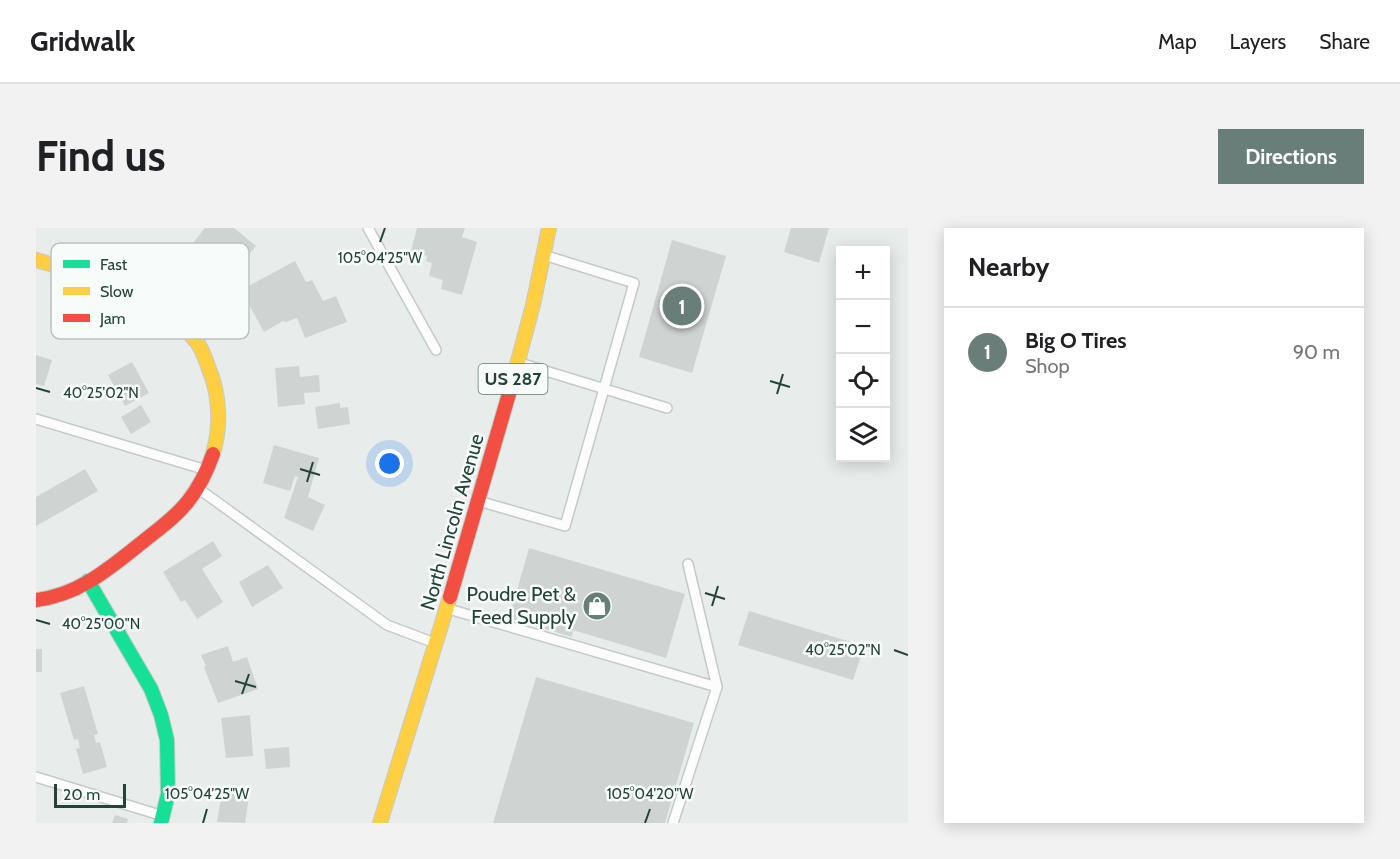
<!DOCTYPE html>
<html lang="en">
<head>
<meta charset="utf-8">
<style>
	body { margin:0; font-family:Cabin,sans-serif; background:#f2f2f2; color:#202124 }
	.controls { position:absolute; right:18px; top:18px; display:grid; overflow:hidden; border-radius:0px; box-shadow:0 3px 15px #0003 }
	.controls button { width:54px; height:54px; display:grid; place-items:center; padding:0; border:0; border-bottom:2px solid #e0e0e0; background:#fff; color:#202124; font:30px sans-serif }
	.scale { position:absolute; left:18px; bottom:15px; width:72px; box-sizing:border-box; padding-left:6px; border:3px solid #24423a; border-top:0; font-size:16px; line-height:21px; white-space:nowrap; color:#24423a; -webkit-text-stroke:4px #f7fbf9; paint-order:stroke }
	.you { position:absolute; left:354px; top:236px; width:21px; height:21px; margin:-15px; border:4px solid #fff; border-radius:50%; background:#1a73e8; box-shadow:0 0 0 9px #1a73e833 }
	.badge { display:grid; place-items:center; width:39px; height:39px; border-radius:50%; background:#697e78; color:#fff; font-size:20px; font-weight:700 }
	.pin { position:absolute; translate:-50% -50%; border:3px solid #fff; box-shadow:0 2px 6px #0006 }
	.list { margin:0; padding:0; list-style:none }
	h2 { display:flex; justify-content:space-between; align-items:center; height:78px; margin:0; padding:0 24px; font-size:26px }
	h2 small { font-size:20px; font-weight:400; color:#757577 }
	.list li { display:grid; grid-template-columns:39px 1fr auto; gap:18px; align-items:center; box-sizing:border-box; height:90px; padding:0 24px; border-top:2px solid #e0e0e0 }
	.list b { display:block; font-size:22px; white-space:nowrap }
	.list p { margin:0; font-size:20px; white-space:nowrap; color:#757577 }
	.list em { font-size:20px; font-style:normal; color:#757577 }
	.icon { flex:none; width:33px; height:33px; fill:none; stroke:currentColor; stroke-width:2; stroke-linecap:round; stroke-linejoin:round }
	.map { position:relative; flex:none; width:872px; height:595px; overflow:hidden; border-radius:0px }
	header { display:flex; align-items:center; gap:36px; box-sizing:border-box; height:84px; padding:0 30px; background:#fff; border-bottom:2px solid #e0e0e0 }
	header strong { font-size:28px }
	nav { display:flex; gap:33px; margin-inline-start:auto; font-size:21px }
	.intro { display:flex; align-items:center; justify-content:space-between; box-sizing:border-box; height:144px; padding:0 36px }
	h1 { margin:0; font-size:42px }
	.button { padding:15px 27px; border-radius:0px; background:#697e78; color:#fff; font-size:21px; font-weight:700 }
	main { display:flex; gap:36px; padding:0 36px }
	aside { flex:1; background:#fff; border-radius:0px; box-shadow:0 3px 15px #0003 }
	.map>svg:first-child { display:block }
	.building { fill:#cfd4d2 }
	.lines { fill:none; stroke-linecap:round; stroke-linejoin:round }
	.lane-casing { stroke:#c5cac8; stroke-width:12 }
	.fast-casing { stroke:#c3cbc8; stroke-width:16 }
	.slow-casing { stroke:#c3cbc8; stroke-width:16 }
	.jam-casing { stroke:#c3cbc8; stroke-width:16 }
	.lane { stroke:#fcfcfc; stroke-width:9 }
	.fast { stroke:#16e098; stroke-width:14 }
	.slow { stroke:#ffcf43; stroke-width:14 }
	.jam { stroke:#f24e42; stroke-width:14 }
	.ticks { fill:none; stroke:#24423a; stroke-width:2 }
	.labels { text-anchor:middle; dominant-baseline:central; stroke-width:5; stroke-linejoin:round; paint-order:stroke }
	.shield { fill:#f7fbf9; stroke:#637a73; stroke-width:1.5 }
	.shield-label { font-size:18px; font-weight:bold; fill:#24423a }
	.street-label { font-size:20px; fill:#24423a; stroke:#f7fbf9 }
	.poi-label { font-size:20px; fill:#24423a; stroke:#f7fbf9; text-anchor:end }
	.key { fill:#f7fbf9; stroke:#b8c4c0; stroke-width:1.5 }
	.key-label { font-size:16px; fill:#24423a }
	.ticks-label { font-size:15px; text-anchor:middle; fill:#24423a; stroke:#f7fbf9; stroke-width:5; stroke-linejoin:round; paint-order:stroke }
</style>
</head>
<body>
<header>
<strong>Gridwalk</strong>
<nav><a>Map</a><a>Layers</a><a>Share</a></nav>
</header>
<div class="intro"><h1>Find us</h1><a class="button">Directions</a></div>
<main>
<div class="map">
<svg width="872" height="595" viewBox="0 0 872 595">
	<rect width="100%" height="100%" fill="#e8edeb"/>
	<!-- building -->
	<path class="building" d="M169,0H198L220,18L204,37L194,29L183,42L154,19Z
		M381,0H429L426,9L441,14L426,67L405,61L407,52L393,48L396,35L390,33L391,28L375,23Z
		M755,0H793L783,35L748,24Z
		M636,12L690,28L656,145L603,129Z
		M259,33L270,54L276,52L287,73L300,68L311,94L269,110L261,90L250,94L247,93L228,104L205,62Z
		M0,127L16,132L8,158L0,156Z
		M96,134L113,165L89,178L72,147Z
		M263,138L264,149L283,147L284,164L268,165L269,176L242,179L239,140Z
		M304,175V180L312,179L314,196L282,201L279,179Z
		M105,177L115,194L95,206L85,189Z
		M238,217L283,230L272,269L289,277L277,303L248,290L262,249L259,248L254,263L227,255Z
		M49,241L62,263L0,298V269Z
		M177,313L186,328L166,341L187,374L161,391L149,372L145,374L127,344Z
		M493,320L649,366L630,430L537,402L536,409L473,390Z
		M232,337L247,360L216,379L203,354Z
		M713,383L815,414L811,424L825,428L817,452L702,417Z
		M192,418L197,434L211,429L222,461L182,475L168,439L170,438L165,427Z
		M0,421H6V444H0Z
		M500,449L658,495L629,595H457Z
		M48,458L62,506L58,507L60,515L64,514L71,539L47,546L40,521L44,520L42,511L38,512L24,465Z
		M214,487L217,528L190,530L185,490Z
		M253,519L254,539L230,541L228,521Z
		M187,558L214,562L209,595L181,594Z
		M79,587L92,591L91,595H76Z"/>
	<g class="lines">
		<!-- lane casing -->
		<g class="lane-casing">
			<path id="lane" d="M332,0L400,122
				M487,136L631,180
				M0,191L167,241
				M163,261L351,397L396,414
				M446,274L529,298L598,55L514,29
				M652,336L681,459
				M416,382L681,459L637,595
				M0,549L124,587"/>
		</g>
		<!-- fast casing -->
		<g class="fast-casing">
			<path id="fast" d="M52,353L115,461L125,487L131,512L132,566L125,595"/>
		</g>
		<!-- slow casing -->
		<g class="slow-casing">
			<path id="slow" d="M0,32C50,47 102,59 142,95C150,102 159,110 164,119C169,128 172,139 176,149C184,174 184,201 177,226
				M477,152L497,77L513,0
				M344,595L414,369"/>
		</g>
		<!-- jam casing -->
		<g class="jam-casing">
			<path id="jam" d="M414,369L477,152
				M0,372C44,367 75,339 109,312C124,300 141,288 153,272C164,258 171,243 177,226"/>
		</g>
		<!-- lane -->
		<use href="#lane" class="lane"/>
		<!-- fast -->
		<use href="#fast" class="fast"/>
		<!-- slow -->
		<use href="#slow" class="slow"/>
		<!-- jam -->
		<use href="#jam" class="jam"/>
	</g>
	<!-- ticks -->
	<path class="ticks" d="M344,14L349,0M734,153L754,159M0,160L14,164M741,166L747,146M264,241L284,247M271,254L277,234M669,365L689,371M676,378L682,358M0,392L14,396M858,422L872,427M199,453L220,459M206,466L213,446M167,595L171,581M609,595L614,581"/>
	<!-- icons -->
	<defs>
		<g id="shop-disc" transform="scale(1.5)"><circle r="9.5" fill="#697e78" stroke="#f7fbf9"/><path d="M-5-2.5h2.3a2.7 3.5 0 0 1 5.4 0H5L5.5 6h-11ZM-1.5-2.5h3a1.5 2.3 0 0 0-3 0Z" fill="#fff"/></g>
	</defs>
	<g fill-rule="evenodd">
		<use href="#shop-disc" x="561" y="378"/>
	</g>
	<g class="labels">
		<!-- shield labels -->
		<rect class="shield" x="442.5" y="136" width="69" height="30" rx="4.5"/>
		<g class="shield-label">
			<text x="477" y="151">US 287</text>
		</g>
		<!-- street labels -->
		<g class="street-label">
			<text transform="translate(416 294) rotate(-74)">North Lincoln Avenue</text>
		</g>
		<!-- poi labels -->
		<g class="poi-label">
			<text x="540" y="366">Poudre Pet &amp;<tspan x="540" dy="23">Feed Supply</tspan></text>
		</g>
	</g>
	<!-- legend -->
	<rect x="15" y="15" width="198" height="96" rx="9" class="key"/>
	<rect x="27" y="32" width="27" height="8" fill="#16e098"/>
	<rect x="27" y="59" width="27" height="8" fill="#ffcf43"/>
	<rect x="27" y="86" width="27" height="8" fill="#f24e42"/>
	<g class="key-label">
		<text x="64" y="42">Fast</text>
		<text x="64" y="69">Slow</text>
		<text x="64" y="96">Jam</text>
	</g>
	<g class="ticks-label">
		<text x="344" y="35">105°04'25"W</text>
		<text x="65" y="170">40°25'02"N</text>
		<text x="65" y="401">40°25'00"N</text>
		<text x="807" y="427">40°25'02"N</text>
		<text x="171" y="571">105°04'25"W</text>
		<text x="614" y="571">105°04'20"W</text>
	</g>
</svg>
<div class="controls">
<button>+</button>
<button>−</button>
<button><svg class="icon" aria-label="locate" viewBox="0 0 24 24"><circle cx="12" cy="12" r="6"/><path d="M12 2v4M12 18v4M2 12h4M18 12h4"/></svg></button>
<button><svg class="icon" aria-label="layers" viewBox="0 0 24 24"><path d="M12 4l9 5-9 5-9-5zM3 14l9 5 9-5"/></svg></button>
</div>
<div class="scale">20 m</div>
<div class="you"></div>
<div class="pin badge" style="left:646px;top:78px">1</div>
</div>
<aside>
<h2>Nearby<small></small></h2>
<ul class="list">
<li><span class="badge">1</span><div><b>Big O Tires</b><p>Shop</p></div><em>90 m</em></li>
</ul>
</aside>
</main>
</body>
</html>
